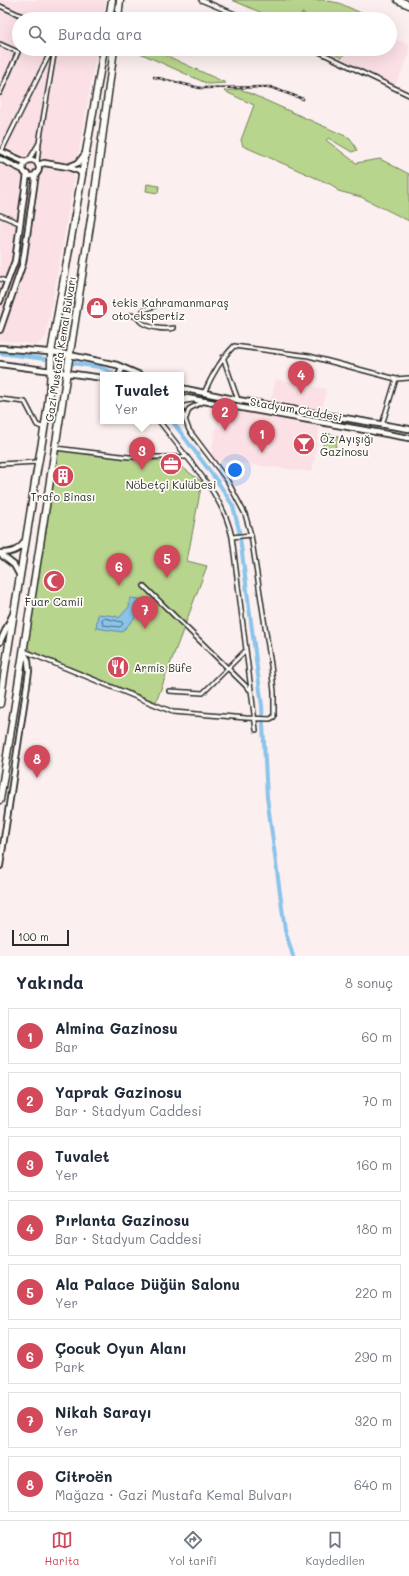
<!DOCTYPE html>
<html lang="tr">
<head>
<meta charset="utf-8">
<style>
	body { margin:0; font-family:Mali,sans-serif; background:#f6f6f7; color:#1f2937 }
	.scale { position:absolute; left:12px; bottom:10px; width:57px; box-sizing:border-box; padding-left:4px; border:2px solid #2b2b2b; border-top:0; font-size:11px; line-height:14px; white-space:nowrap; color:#2b2b2b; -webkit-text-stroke:3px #fdfcf7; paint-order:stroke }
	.you { position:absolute; left:235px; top:470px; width:14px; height:14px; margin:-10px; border:3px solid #fff; border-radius:50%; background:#1a73e8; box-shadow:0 0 0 6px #1a73e833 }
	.badge { display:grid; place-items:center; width:26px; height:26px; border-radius:50%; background:#d1495b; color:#fff; font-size:13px; font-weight:700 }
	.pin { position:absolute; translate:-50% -33px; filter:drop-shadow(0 1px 2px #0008) }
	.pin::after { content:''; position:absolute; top:21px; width:14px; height:12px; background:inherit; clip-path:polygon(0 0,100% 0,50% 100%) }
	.popup { position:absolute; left:100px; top:372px; width:84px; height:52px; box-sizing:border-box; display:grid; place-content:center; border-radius:0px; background:#fff; filter:drop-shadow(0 1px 3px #0005); font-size:13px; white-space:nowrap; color:#747a83 }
	.popup b { font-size:15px; color:#1f2937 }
	.popup::after { content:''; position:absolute; left:50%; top:100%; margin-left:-8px; border:8px solid transparent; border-top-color:#fff }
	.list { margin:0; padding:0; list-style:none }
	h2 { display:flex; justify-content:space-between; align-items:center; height:52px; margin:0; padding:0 16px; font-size:17px }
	h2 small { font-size:13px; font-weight:400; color:#747a83 }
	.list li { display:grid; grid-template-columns:26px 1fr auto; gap:12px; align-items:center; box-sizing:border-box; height:56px; margin:0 8px 8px; padding:0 8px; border:1px solid #e0e1e3; border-radius:0px }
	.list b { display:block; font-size:15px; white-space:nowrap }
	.list p { margin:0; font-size:13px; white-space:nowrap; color:#747a83 }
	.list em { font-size:13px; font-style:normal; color:#747a83 }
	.icon { flex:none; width:22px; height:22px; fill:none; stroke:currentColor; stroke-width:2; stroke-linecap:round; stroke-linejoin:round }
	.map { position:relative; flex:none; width:409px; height:956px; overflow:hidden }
	.search { position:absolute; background:#fff; box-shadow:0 4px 16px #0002; left:12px; right:12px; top:12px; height:44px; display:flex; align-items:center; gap:10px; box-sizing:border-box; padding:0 14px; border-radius:22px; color:#747a83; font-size:15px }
	.sheet { height:564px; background:#fff }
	nav { display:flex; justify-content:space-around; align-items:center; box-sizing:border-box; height:56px; border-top:1px solid #e0e1e3; background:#fff; font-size:11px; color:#747a83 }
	nav a { display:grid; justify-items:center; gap:2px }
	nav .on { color:#d1495b }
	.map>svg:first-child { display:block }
	.built { fill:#fbe0e5 }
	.green { fill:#b8d58d; stroke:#72805c }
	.water { fill:#8ac4ea; stroke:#64879e }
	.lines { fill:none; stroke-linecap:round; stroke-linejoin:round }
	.shore { stroke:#516877; stroke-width:1 }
	.canal { stroke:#8ac4ea; stroke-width:4 }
	.street-casing { stroke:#2b2b2b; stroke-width:6 }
	.secondary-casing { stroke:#2b2b2b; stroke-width:8 }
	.highway-casing { stroke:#2b2b2b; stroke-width:9 }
	.street { stroke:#fdfcf7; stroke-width:3 }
	.secondary { stroke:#fdfcf7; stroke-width:4.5 }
	.highway { stroke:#fdfcf7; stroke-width:6 }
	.rail-casing { stroke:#2b2b2b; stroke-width:2.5 }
	.rail { stroke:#fdfcf7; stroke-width:1; stroke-dasharray:3; stroke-linecap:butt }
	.labels { text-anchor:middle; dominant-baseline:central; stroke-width:3.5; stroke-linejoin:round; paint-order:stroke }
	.poi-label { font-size:11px; fill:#2b2b2b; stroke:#fdfcf7; text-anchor:start }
	.street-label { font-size:11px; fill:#2b2b2b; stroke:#fdfcf7 }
</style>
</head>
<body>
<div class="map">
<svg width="409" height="956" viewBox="0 0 409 956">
	<rect width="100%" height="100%" fill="#fcefef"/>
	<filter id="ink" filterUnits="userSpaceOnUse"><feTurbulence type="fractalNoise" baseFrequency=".025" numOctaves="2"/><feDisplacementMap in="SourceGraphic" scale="8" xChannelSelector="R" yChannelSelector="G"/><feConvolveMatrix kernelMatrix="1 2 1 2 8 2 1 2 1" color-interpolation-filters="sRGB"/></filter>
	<g filter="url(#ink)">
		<!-- built -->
		<path class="built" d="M0,0H106L102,19H19V49H97L46,337L37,345L0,340Z
			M390,37L409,45V56L395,85L342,62L348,49H390Z
			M276,379L326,389L312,472L214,460L211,456L222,392L271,400Z"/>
		<!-- green -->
		<path class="green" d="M232,0H322L339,3L374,19H315L302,13L299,19H276Z
			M131,49H152L226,83L208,84Z
			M331,49H346L342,58L329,51Z
			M240,89L350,138L357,150L352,152L328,138L326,140L356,163L380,159L409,174V221L361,197L338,191L332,185L243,146L241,140L254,105L224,91Z
			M147,184L159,186L158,193L146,191Z
			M325,433L338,436L334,454L322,452Z
			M55,448L129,459L175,462L202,482L187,561L207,566L156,702L33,652L26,646Z"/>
		<!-- water -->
		<path class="water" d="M130,598L145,600L143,614L139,613L122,632L96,628L98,614L116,616L119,618L129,607Z"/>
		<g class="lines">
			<!-- shore -->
			<path class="shore" d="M104,618L122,622L123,624L120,627L103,625L102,620Z"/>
			<!-- canal -->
			<path class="canal" d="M0,353L45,359
				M72,363L99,367L112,372
				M172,421L218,482L233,506L239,530L262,706L267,797L285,930L293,956"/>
			<!-- street casing -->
			<g class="street-casing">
				<path id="street" d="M201,0L247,19
					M0,6L29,19
					M0,44L18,52L0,93
					M313,49L409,95
					M1,152L52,49
					M29,160L39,143L55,49
					M37,163L39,145
					M0,215L19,223
					M0,279L8,282
					M130,315C137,316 137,318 141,322C148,328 165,330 174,328
					M137,317L144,310L155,306
					M223,357L238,400
					M204,393C212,375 220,360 234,346L309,356L396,379L409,378
					M0,399L25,402L37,425L44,428
					M181,402L192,400
					M186,418L189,409L202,402
					M159,421L187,457
					M382,425L396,379
					M55,448L129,457H187C207,482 225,505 232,537L256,730
					M0,464L38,462
					M232,537L251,535
					M144,586L251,691
					M24,651L173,712L246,718L270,719L274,717V692L271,665L251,535L245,514L227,480L189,430L181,408
					M169,691L203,693L246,650"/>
			</g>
			<!-- secondary casing -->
			<g class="secondary-casing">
				<path id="secondary" d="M0,151L25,162
					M0,159L23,170
					M23 168a8 8 0 1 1 16 0a8 8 0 1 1-16 0Z
					M38,165L44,163L68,167
					M82,175L79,171L68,167L78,163L85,154
					M0,301L15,261L27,174
					M0,330L23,263L36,173
					M0,348L60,353L117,365L140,375
					M0,364L103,378
					M119,375L122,369
					M181,388L238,400L409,429
					M181,397L409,438
					M0,553C11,553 19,551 25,541
					M0,554L14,565L20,576
					M0,642L12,616
					M0,866L29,671L28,660L23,651"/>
			</g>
			<!-- highway casing -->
			<g class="highway-casing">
				<path id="highway" d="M398,0L409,5
					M109,19L112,0
					M118,19L120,0
					M0,704C10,630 24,556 35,482C42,440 52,396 51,353L104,49
					M0,800L93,206L114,49"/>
			</g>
			<!-- street -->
			<use href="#street" class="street"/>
			<!-- secondary -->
			<use href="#secondary" class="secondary"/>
			<!-- highway -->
			<use href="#highway" class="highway"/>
			<!-- rail casing -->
			<g class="rail-casing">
				<path id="rail" d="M154,77L200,88L270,87L303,99"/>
			</g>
			<!-- rail -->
			<use href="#rail" class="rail"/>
		</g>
	</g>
	<!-- icons -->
	<defs>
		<g id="shop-disc" transform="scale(1.15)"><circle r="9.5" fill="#d1495b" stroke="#fdfcf7"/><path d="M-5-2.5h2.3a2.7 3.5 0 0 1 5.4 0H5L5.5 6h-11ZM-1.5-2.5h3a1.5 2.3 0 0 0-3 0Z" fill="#fff"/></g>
		<g id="bar-disc" transform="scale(1.15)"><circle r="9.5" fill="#d1495b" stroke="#fdfcf7"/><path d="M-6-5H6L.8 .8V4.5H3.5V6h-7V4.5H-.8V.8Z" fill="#fff"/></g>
		<g id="office-disc" transform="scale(1.15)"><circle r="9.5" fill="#d1495b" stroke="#fdfcf7"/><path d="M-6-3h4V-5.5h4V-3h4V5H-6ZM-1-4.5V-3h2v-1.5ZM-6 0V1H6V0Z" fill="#fff"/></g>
		<g id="building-disc" transform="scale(1.15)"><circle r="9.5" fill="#d1495b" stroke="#fdfcf7"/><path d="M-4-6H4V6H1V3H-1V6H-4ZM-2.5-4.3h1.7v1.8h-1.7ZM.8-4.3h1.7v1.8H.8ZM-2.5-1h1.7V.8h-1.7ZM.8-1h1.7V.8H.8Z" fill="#fff"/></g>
		<g id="mosque-disc" transform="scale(1.15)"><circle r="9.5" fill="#d1495b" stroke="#fdfcf7"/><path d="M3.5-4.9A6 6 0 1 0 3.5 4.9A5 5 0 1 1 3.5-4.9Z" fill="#fff"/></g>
		<g id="restaurant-disc" transform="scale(1.15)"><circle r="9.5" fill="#d1495b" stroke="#fdfcf7"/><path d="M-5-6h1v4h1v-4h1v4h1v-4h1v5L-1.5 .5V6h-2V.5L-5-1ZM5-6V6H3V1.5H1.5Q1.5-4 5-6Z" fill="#fff"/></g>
	</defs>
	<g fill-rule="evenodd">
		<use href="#shop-disc" x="97" y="308"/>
		<use href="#bar-disc" x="304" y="444"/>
		<use href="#office-disc" x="171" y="464"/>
		<use href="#building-disc" x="63" y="476"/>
		<use href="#mosque-disc" x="54" y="581"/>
		<use href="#restaurant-disc" x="118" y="667"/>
	</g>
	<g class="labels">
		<!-- poi labels -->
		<g class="poi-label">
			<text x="112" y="302">tekis Kahramanmaraş<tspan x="112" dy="13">oto ekspertiz</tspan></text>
			<text x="320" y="438">Öz Ayışığı<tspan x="320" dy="13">Gazinosu</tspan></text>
			<text x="171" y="484" text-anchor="middle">Nöbetçi Kulübesi</text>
			<text x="63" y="496" text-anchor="middle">Trafo Binası</text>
			<text x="54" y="601" text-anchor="middle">Fuar Camii</text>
			<text x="134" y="667">Armis Büfe</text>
		</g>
		<!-- street labels -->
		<g class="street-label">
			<text transform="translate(60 349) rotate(-81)">Gazi Mustafa Kemal Bulvarı</text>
			<text transform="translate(296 409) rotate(10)">Stadyum Caddesi</text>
		</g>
	</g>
</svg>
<div class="scale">100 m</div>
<div class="you"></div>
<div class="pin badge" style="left:262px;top:453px">1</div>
<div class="pin badge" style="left:225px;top:431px">2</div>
<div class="pin badge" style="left:142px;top:470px">3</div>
<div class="popup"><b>Tuvalet</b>Yer</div>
<div class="pin badge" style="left:301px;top:394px">4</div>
<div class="pin badge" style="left:167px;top:578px">5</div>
<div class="pin badge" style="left:119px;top:586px">6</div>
<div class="pin badge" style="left:145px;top:629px">7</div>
<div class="pin badge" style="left:37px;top:778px">8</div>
<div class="search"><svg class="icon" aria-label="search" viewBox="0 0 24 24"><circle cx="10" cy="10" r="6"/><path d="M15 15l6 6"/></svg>Burada ara</div>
</div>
<section class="sheet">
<h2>Yakında<small>8 sonuç</small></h2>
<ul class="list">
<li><span class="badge">1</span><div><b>Almina Gazinosu</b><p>Bar</p></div><em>60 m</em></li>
<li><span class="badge">2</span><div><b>Yaprak Gazinosu</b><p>Bar · Stadyum Caddesi</p></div><em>70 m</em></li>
<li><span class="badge">3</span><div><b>Tuvalet</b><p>Yer</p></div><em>160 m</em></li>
<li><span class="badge">4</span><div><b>Pırlanta Gazinosu</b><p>Bar · Stadyum Caddesi</p></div><em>180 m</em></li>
<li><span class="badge">5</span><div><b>Ala Palace Düğün Salonu</b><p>Yer</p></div><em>220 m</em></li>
<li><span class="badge">6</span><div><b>Çocuk Oyun Alanı</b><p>Park</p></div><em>290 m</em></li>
<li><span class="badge">7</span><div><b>Nikah Sarayı</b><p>Yer</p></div><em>320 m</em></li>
<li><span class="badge">8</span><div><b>Citroën</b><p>Mağaza · Gazi Mustafa Kemal Bulvarı</p></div><em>640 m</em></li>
</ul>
</section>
<nav>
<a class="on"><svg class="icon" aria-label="map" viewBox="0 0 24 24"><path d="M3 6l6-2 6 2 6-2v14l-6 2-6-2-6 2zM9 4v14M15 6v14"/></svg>Harita</a>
<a><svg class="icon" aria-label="directions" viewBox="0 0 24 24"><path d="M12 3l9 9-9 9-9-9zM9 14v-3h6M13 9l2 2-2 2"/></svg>Yol tarifi</a>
<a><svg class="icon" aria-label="saved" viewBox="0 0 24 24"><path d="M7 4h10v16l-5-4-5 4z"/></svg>Kaydedilen</a>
</nav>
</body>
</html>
